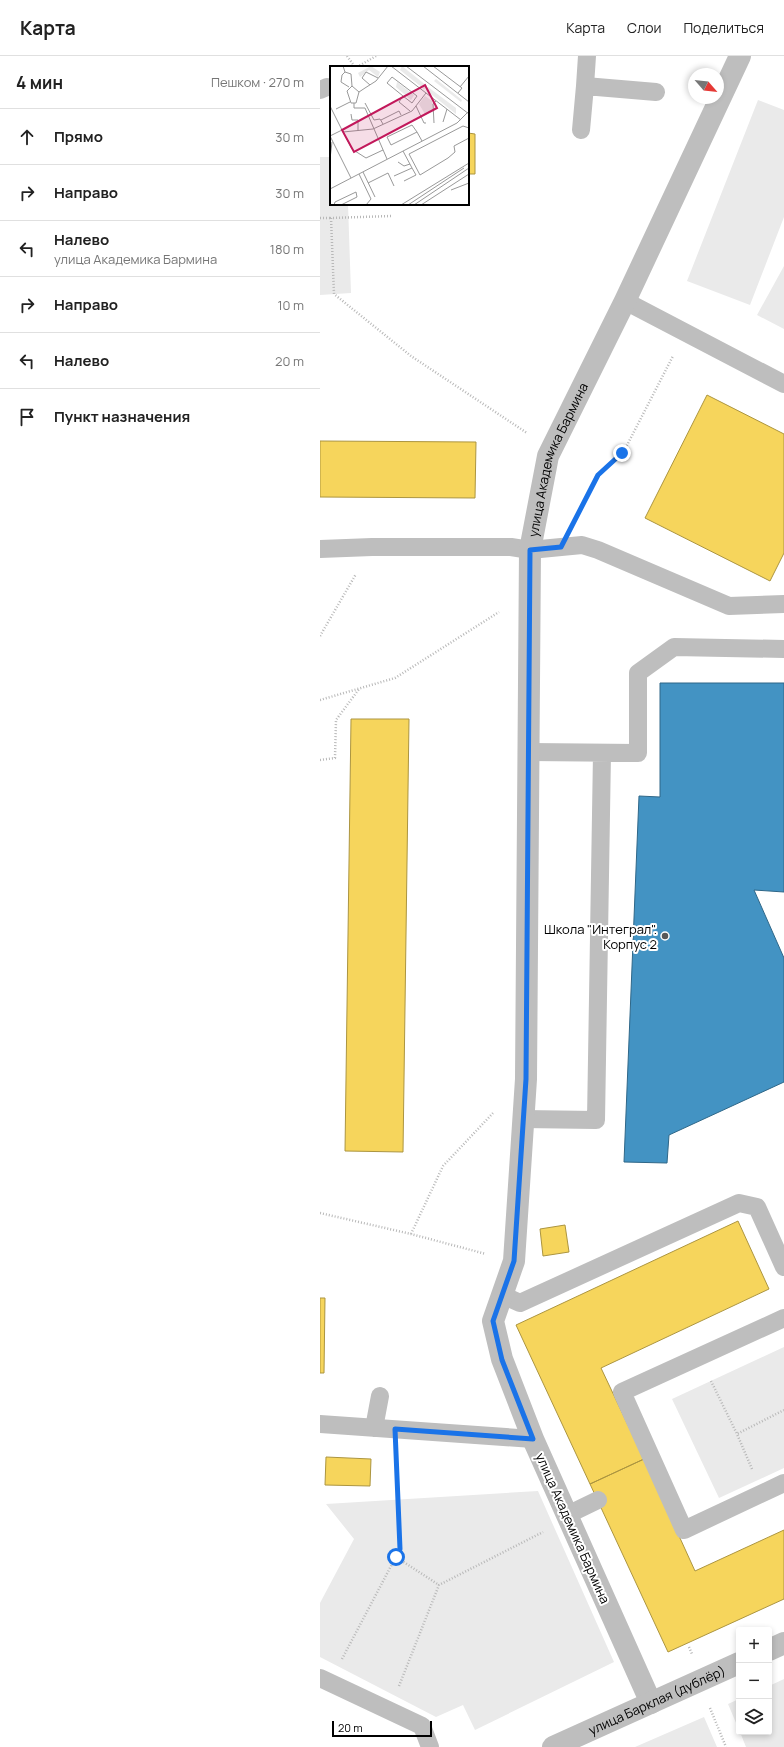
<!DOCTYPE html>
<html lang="ru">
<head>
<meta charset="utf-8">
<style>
	body { margin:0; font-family:Manrope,sans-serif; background:#f2f2f2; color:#222 }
	.controls { position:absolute; right:12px; bottom:12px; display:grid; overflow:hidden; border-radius:4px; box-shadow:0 2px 6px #0003 }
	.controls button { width:36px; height:36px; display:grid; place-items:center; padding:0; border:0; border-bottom:1px solid #e0e0e0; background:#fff; color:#222; font:20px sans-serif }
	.compass { position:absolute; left:368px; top:12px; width:36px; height:36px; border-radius:50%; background:#fff; box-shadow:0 2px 6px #0003; rotate:118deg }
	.scale { position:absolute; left:12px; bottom:10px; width:100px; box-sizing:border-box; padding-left:4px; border:2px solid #000; border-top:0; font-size:11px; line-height:14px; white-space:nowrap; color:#000; -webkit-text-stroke:3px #fff; paint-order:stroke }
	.stop { position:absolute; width:12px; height:12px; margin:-9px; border:3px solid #1a73e8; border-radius:50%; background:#fff }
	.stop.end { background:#1a73e8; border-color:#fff; box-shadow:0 1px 4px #0008 }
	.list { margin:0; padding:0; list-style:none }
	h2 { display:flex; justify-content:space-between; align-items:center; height:52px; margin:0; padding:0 16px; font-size:17px }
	h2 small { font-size:13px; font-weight:400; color:#767676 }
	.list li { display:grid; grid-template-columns:26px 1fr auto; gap:12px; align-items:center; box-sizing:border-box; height:56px; padding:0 16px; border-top:1px solid #e0e0e0 }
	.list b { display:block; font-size:15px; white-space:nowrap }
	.list p { margin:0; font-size:13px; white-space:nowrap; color:#767676 }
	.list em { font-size:13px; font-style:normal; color:#767676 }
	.icon { flex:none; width:22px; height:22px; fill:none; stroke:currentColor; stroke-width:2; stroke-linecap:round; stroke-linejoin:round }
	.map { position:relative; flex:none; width:464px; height:1691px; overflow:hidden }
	header { display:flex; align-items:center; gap:24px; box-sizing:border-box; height:56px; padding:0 20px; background:#fff; border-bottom:1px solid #e0e0e0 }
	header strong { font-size:19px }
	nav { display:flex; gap:22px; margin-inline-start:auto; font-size:14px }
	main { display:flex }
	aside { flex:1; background:#fff }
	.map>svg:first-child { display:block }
	.green { fill:#eaeaea }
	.homes { fill:#f6d55c; stroke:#ac9540 }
	.schools { fill:#4393c3; stroke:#2f6788 }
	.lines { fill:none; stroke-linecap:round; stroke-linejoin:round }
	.path { stroke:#b8b8b8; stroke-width:2.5; stroke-dasharray:1 2; stroke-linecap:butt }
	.service { stroke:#bebebe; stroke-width:18 }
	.minor { stroke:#bebebe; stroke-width:22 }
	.tertiary { stroke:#bebebe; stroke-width:22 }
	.route { stroke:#1a73e8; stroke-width:5 }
	.poi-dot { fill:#595959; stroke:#fff; stroke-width:1.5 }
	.labels { text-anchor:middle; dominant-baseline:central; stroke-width:4; stroke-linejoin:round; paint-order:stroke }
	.street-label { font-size:13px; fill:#000; stroke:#fff }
	.poi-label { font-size:13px; fill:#000; stroke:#fff; text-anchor:end }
	.inset-road { fill:none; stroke:#999; stroke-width:1 }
	.view { fill:#c2185b; fill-opacity:0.15; stroke:#c2185b; stroke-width:2 }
	.inset-edge { fill:none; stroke:#000; stroke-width:2 }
</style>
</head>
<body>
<header>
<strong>Карта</strong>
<nav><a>Карта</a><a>Слои</a><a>Поделиться</a></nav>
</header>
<main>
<aside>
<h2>4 мин<small>Пешком · 270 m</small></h2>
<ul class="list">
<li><svg class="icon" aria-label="ahead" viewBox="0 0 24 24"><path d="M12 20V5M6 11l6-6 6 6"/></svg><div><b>Прямо</b></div><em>30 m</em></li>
<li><svg class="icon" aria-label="right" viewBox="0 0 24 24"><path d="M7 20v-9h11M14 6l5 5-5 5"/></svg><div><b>Направо</b></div><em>30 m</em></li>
<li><svg class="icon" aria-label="left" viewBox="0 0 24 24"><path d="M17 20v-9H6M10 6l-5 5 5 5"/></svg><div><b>Налево</b><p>улица Академика Бармина</p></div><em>180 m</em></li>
<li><svg class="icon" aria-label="right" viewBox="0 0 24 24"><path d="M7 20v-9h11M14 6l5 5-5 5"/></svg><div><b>Направо</b></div><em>10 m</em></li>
<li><svg class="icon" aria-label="left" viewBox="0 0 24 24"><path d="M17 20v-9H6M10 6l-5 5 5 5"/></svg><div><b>Налево</b></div><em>20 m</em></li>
<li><svg class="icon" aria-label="arrive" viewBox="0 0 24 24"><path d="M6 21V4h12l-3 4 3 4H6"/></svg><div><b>Пункт назначения</b></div></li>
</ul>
</aside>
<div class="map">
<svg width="464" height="1691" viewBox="0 0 464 1691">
	<rect width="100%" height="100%" fill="#fff"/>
	<!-- green -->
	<path class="green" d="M438,44L464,54V161L430,249L367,225Z
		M0,101H11V148H28L31,237L0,239Z
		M464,210V273L437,259Z
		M464,1291V1412L399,1442L352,1343Z
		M218,1435L294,1606L155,1674L143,1649L116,1661L0,1601V1547L34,1483L6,1448Z
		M464,1623V1691H426L420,1676H449V1630Z
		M419,1643V1674L408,1648Z
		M384,1661L397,1691H315Z"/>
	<!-- homes -->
	<path class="homes" d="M148,77L155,78V118H148Z
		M387,339L464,378V497L450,525L325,462Z
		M0,385L156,386L155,442L0,441Z
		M31,663H89L83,1096L25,1095Z
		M418,1165L449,1233L281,1312L324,1403L270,1428L196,1269Z
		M245,1169L249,1196L223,1200L220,1173Z
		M0,1242H5L4,1317H0Z
		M6,1401L51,1403L50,1430L5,1429Z
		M324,1403L375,1515L464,1474V1543L348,1596L270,1428Z"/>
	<!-- schools -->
	<path class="schools" d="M340,627H464V836L434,834L464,902V1026L349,1079L347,1107L304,1106L319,740L340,741Z"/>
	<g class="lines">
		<!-- path -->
		<path class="path" d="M27,0L35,11
			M37,11L56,0
			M71,160L11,162L14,238L91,300L207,377
			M0,162H11
			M256,462L277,419L303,397L353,300
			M0,580L36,518
			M0,644L75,622L179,556
			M0,704L15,702L16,664L39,633
			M0,1157L91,1178L166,1198
			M91,1178L123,1110L174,1056
			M391,1325L417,1378
			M432,1413L417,1378L464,1354
			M76,1501L119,1529
			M369,1591L372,1598
			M22,1603L80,1493L76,1400
			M79,1630L119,1529L223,1476
			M390,1652L406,1691"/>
		<!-- service -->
		<path class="service" d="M267,0L265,30L336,36
			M0,34L7,31
			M261,74L265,30
			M305,245L464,328
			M0,493L52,491H191L210,494L262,489L278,494L409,550L464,548
			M209,696L318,697V617L354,591L464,593
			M203,1063L276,1064L282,697
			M182,1239L200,1247L419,1147L437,1151L464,1211
			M464,1262L302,1336L364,1474L464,1427
			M0,1368L213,1383
			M54,1372L60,1340
			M247,1459L278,1444
			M0,1622L102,1670L110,1691"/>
		<!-- minor -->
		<path class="minor" id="s1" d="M331,1647L213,1383L182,1303L173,1265L194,1205L206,1023L210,494L228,400L305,245L420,0"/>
		<!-- tertiary -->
		<g class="tertiary">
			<path d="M449,1594L464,1587"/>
			<path id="s2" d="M233,1691L419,1607"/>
		</g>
	</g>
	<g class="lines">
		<!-- route -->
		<path class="route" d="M76,1501L80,1493L75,1373L213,1383L182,1304L173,1265L194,1205L206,1023L210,494L241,491L278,419L302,397"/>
	</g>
	<!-- markers -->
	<circle class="poi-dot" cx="345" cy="880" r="4"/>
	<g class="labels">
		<!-- street labels -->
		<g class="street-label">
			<text stroke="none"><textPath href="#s1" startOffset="1284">улица Академика Бармина</textPath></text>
			<text transform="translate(253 1472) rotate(66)">улица Академика Бармина</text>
			<text stroke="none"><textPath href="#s2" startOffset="114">улица Барклая (дублёр)</textPath></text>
		</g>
		<!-- poi labels -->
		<g class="poi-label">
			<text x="337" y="873">Школа "Интеграл".<tspan x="337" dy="15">Корпус 2</tspan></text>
		</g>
	</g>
	<!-- overview -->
	<g transform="translate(10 10)">
		<rect width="139" height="139" fill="#fff"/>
		<path d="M41,0L50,6L48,11L39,4L30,11L28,7ZM72,0L97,20L94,23L70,4ZM106,13L132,34L131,36L104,15ZM67,16L84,29L81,34L66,21ZM98,21L126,42V48L96,24ZM95,30L102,35L103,46L95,48L89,38Z" fill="#eaeaea"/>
		<path class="inset-road" d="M13,0L15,6L12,9L11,16L19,21M61,0L131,54M76,0L139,48M93,0L139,36M103,0L132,22L128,27M15,6L21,8L22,20M40,19L32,12L36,6L48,12M22,20L29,26L35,22L46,15L58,0M22,20L17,25L21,37H26L29,26M130,21L139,10M73,30L82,37L87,30L62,11L57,17L73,30L69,36L80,45M24,37V42H35L57,93M35,37L44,54L50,53L53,58M0,40L12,64M86,40L94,57H96M6,43L20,36M21,48L22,54H28V65M51,54L69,45L71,49M113,56L117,43M104,57L103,38L106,35M139,62L133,60L79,88L90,109L118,92L125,86L124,80L139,72M13,66L22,83M87,66L61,79L57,71L82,59L87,66L92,75M0,70L12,64L13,66L43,63L82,45L96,27M0,70L21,112M25,85L36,92L53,84M0,93L2,76M68,96L74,100L80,98M33,106L45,131M29,108L41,133L36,139M64,110L82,102L73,85M74,115L86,109L82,102M38,117L58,107L64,120M0,123L127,57L139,45M121,124L139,117M4,139L5,136L26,126L27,131L11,139M71,139L139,97M78,139L134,102M84,139L139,102M91,139L139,108"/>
		<path class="view" d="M95,19L107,42L24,86L12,64Z"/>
		<rect width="139" height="139" class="inset-edge"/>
	</g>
</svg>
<div class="controls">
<button>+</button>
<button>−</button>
<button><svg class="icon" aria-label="layers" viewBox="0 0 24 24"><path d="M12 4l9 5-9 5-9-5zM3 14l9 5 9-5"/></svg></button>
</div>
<svg class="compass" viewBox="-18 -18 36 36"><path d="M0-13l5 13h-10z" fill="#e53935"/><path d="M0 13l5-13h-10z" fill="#767676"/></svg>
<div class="scale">20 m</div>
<div class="stop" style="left:76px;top:1501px"></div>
<div class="stop end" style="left:302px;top:397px"></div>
</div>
</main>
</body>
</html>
